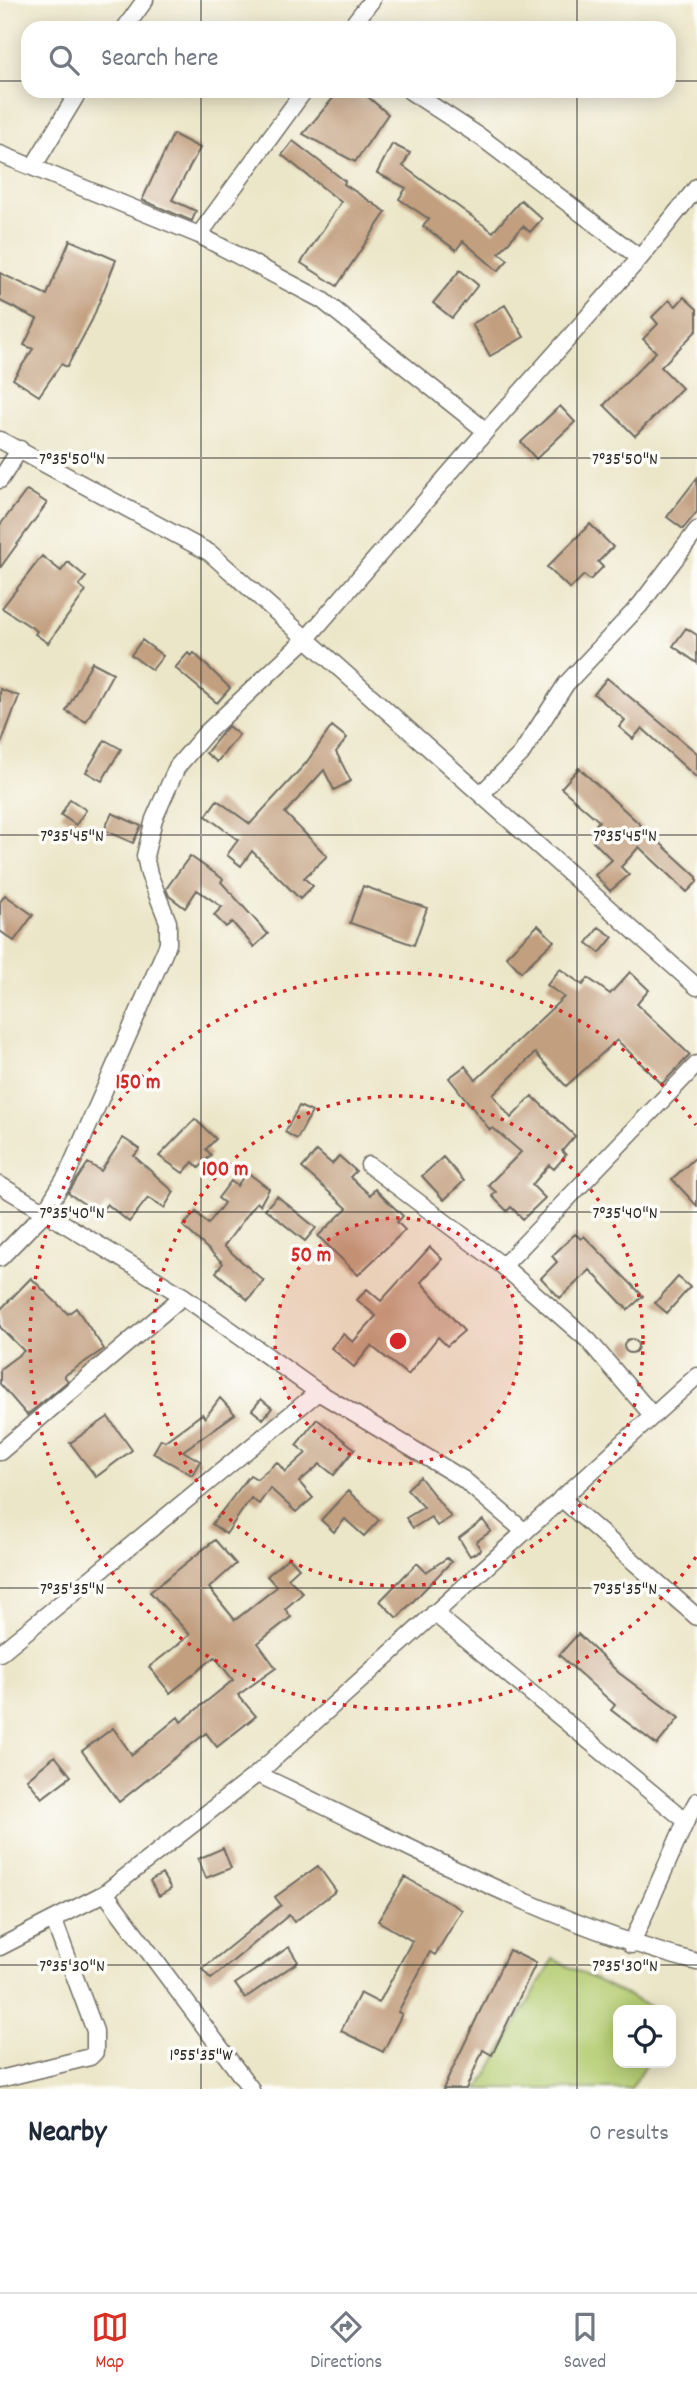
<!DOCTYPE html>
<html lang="en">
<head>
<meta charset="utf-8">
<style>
	body { margin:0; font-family:Dekko,sans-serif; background:#f2f2f3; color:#1f2937 }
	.controls { position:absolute; right:21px; bottom:21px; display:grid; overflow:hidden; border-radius:14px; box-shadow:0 4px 18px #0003 }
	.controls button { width:63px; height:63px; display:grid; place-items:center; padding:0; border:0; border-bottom:2px solid #e0e1e3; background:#fff; color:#1f2937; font:35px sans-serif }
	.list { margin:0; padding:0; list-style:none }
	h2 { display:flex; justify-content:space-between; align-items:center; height:91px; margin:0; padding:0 28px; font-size:30px }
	h2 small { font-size:23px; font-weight:400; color:#747a83 }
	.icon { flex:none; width:38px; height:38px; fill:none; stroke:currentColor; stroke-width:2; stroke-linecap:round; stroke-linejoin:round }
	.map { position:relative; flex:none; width:697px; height:2089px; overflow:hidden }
	.search { position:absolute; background:#fff; box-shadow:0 4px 18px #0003; left:21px; right:21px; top:21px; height:77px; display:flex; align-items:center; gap:18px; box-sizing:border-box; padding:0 24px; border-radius:21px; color:#747a83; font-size:26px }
	.sheet { height:203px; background:#fff }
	nav { display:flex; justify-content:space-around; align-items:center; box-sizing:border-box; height:98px; border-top:2px solid #e0e1e3; background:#fff; font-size:19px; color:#747a83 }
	nav a { display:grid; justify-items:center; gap:4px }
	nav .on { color:#d93025 }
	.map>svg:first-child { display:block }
	.green { fill:#b4cc71; stroke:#707c4e; stroke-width:2 }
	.building { fill:#c29f7f }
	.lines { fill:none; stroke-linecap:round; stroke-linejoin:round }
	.street-casing { stroke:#6f6c62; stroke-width:19 }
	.street { stroke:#fff; stroke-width:16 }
	.ticks { fill:none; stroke:#2b2b2b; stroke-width:2; stroke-opacity:0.45 }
	.ring { fill:none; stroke:#d62828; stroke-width:3.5; stroke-dasharray:3.5 7 }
	.ticks-label { font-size:18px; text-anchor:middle; fill:#2b2b2b; stroke:#fdfcf7; stroke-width:7; stroke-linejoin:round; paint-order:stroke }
	.centre { fill:#d62828; stroke:#fdfcf7; stroke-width:3.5 }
	.ring-label { font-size:21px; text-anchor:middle; font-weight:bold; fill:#d62828; stroke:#fdfcf7; stroke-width:7; stroke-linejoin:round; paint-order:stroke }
</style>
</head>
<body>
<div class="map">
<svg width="697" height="2089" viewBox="0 0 697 2089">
	<rect width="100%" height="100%" fill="#fdfcf7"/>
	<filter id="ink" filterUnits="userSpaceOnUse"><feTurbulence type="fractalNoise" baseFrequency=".0143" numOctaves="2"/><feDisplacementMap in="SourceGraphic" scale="14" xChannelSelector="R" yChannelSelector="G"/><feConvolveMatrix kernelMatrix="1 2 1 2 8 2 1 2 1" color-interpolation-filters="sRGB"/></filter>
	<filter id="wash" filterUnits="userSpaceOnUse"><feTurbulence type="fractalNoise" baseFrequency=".00686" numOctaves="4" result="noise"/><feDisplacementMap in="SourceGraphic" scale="28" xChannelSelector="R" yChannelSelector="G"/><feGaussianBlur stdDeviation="1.57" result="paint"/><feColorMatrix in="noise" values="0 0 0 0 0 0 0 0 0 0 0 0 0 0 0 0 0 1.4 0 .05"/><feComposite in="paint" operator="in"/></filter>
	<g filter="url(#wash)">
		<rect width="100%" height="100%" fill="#ece6c9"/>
		<!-- green -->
		<path class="green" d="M553,1959L657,2010H618V2063H647L631,2089H479Z"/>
		<g id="blocks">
			<!-- building -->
			<path class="building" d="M339,91H361L388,114L355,162L303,134Z
				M173,134L200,148L172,200L196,211L192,221L142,200Z
				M293,141L345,181L344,184L386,212L337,286L301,263L341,202L282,155Z
				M392,144L410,153L403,166L493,232L521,200L542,219L530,232L523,226L499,253L508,260L498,271L463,241L456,250L423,226L429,219L399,199L406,188L377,173Z
				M70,240L116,260L92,320L67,367L61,364L39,396L13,379L33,349L24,345L37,319L0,301V273L47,295Z
				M460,270L478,285L452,318L433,303Z
				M684,297L697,309V330L661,367L682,388L635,436L604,405L656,352L643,339L658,324L652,317L669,300L676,306Z
				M505,305L524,337L490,356L472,324Z
				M560,406L575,422L536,459L521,442Z
				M697,478V512L683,529L667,517Z
				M27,490L47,503L0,568V525Z
				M590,524L613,547L598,562L603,567L590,580L584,575L570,589L547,567Z
				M42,556L61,571L68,562L86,577L79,585L86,591L48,643L35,634L37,631L2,608Z
				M686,628L697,635V663L673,646Z
				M142,640L163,656L152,670L131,655Z
				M188,653L191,656L194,653L230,688L217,703L175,668Z
				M92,662L113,673L86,722L66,711Z
				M607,678L697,753V778L642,728L633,739L619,727L625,720L594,694Z
				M0,689L19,696L1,744H0Z
				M228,726L239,735L217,762L206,753Z
				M332,726L347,738L336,752L351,781L334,790L324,770L285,813L327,856L304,878L313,886L300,899L252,851L241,866L227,855L238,840L206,816L217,800L250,824L306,763Z
				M105,740L121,749L102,781L86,772Z
				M579,768L697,877V882L687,892L639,847L621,867L629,875L610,891L595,875L612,860L592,840L600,832L594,827L599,821L561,788Z
				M70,799L86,810L76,825L61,815Z
				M112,813L141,826L133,843L104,830Z
				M190,856L223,879L221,882L268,934L254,947L232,922L226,927L214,915L222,907L197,890L185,908L169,896L166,889Z
				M363,886L427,908L414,945L350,923Z
				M5,895L33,915L14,941L0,931V902Z
				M538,925L554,941L521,972L506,956Z
				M599,927L613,937L600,953L587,943Z
				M560,969L583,985L588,978L610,994L630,972L649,990L637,1004L690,1055L662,1084L617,1040L566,1086L535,1053L493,1095L511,1118L532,1096L575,1136L562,1151L566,1155L554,1169L549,1165L532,1185L545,1198L523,1219L511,1207L507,1211L492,1196L496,1192L488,1185L521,1152L493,1128L490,1130L449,1078L465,1066L476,1080L564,997L547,985Z
				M299,1106L312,1112L297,1139L285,1132Z
				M195,1119L216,1139L206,1149L211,1155L199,1168L193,1162L183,1173L159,1156Z
				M123,1138L140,1149L134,1156L174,1192L164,1208L148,1198L129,1222L107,1204L99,1214L68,1193L88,1163L101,1171Z
				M317,1151L332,1164L339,1156L356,1171L350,1177L370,1195L375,1189L403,1216L397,1222L405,1230L358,1275L318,1236L347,1208L302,1168Z
				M697,1156V1206L672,1179Z
				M443,1157L464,1181L444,1200L422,1176Z
				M247,1172L269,1189L260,1205L257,1202L224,1246L264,1281L248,1300L216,1272L223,1263L183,1226L196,1212L208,1224L224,1203L218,1198L231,1181L237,1186Z
				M277,1196L316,1228L305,1241L265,1209Z
				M575,1234L581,1239L584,1236L643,1296L628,1310L590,1270L560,1298L541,1278L557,1262L552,1256Z
				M430,1247L442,1259L421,1282L464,1331L447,1346L438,1337L408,1375L371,1346L354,1367L331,1348L343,1334L353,1342L376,1316L357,1300L367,1289L381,1301Z
				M678,1277L690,1287L667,1313L655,1303Z
				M31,1278L68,1314L76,1308L104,1349L64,1376L68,1381L27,1415L0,1384V1369L24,1351L0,1327V1310Z
				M624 1346a7 7 0 1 1 14 0a7 7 0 1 1-14 0Z
				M220,1398L235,1414L183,1451L200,1461L192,1475L153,1453L161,1439L165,1441L202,1414L205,1418Z
				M261,1399L272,1408L263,1419L252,1410Z
				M108,1417L132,1450L96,1477L70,1443Z
				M317,1419L355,1449L334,1475L320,1464L299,1482L313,1498L296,1512L270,1488L259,1504L251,1498L226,1534L212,1524L250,1475L257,1479L277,1462L285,1472L306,1453L296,1445Z
				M420,1477L451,1517L437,1526L431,1517L413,1528L406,1518L424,1507L407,1489Z
				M348,1491L379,1520L364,1536L345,1519L334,1532L321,1520Z
				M483,1520L491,1531L476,1542L481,1550L470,1556L459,1538Z
				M215,1540L236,1564L209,1588L235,1620L277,1587L267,1576L289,1557L299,1568L288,1578L303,1593L285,1609L291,1617L258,1643L276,1668L238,1695L256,1716L217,1747L206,1733L119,1802L82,1751L113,1728L132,1755L178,1717L181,1722L233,1680L215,1657L170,1693L149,1667L190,1635L150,1592Z
				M447,1558L451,1562L397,1618L380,1601L417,1563L426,1572Z
				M578,1634L619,1673L679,1718L657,1745L611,1710L615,1705L559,1655Z
				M55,1756L71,1776L42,1798L27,1779Z
				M223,1848L231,1868L206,1878L198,1859Z
				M318,1866L336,1891L294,1922L289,1915L211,1979L202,1969L281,1905L275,1897Z
				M162,1874L171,1889L159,1896L150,1881Z
				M405,1877L462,1910L435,1955L430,1952L398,2012L402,2014L383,2052L341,2031L360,1993L379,2003L412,1941L378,1921Z
				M289,1947L298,1962L245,1998L235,1984Z
				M509,1950L536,1963L492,2055L483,2050L466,2089H443Z"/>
		</g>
	</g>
	<g filter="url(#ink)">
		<use href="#blocks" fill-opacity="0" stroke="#6f6c62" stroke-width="2"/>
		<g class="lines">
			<!-- street casing -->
			<g class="street-casing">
				<path id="street" d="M125,28L145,0
					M350,28L372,0
					M410,91L482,138L640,258
					M0,154L199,235L322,300L486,431L308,637L206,733L177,767L154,819L145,856L149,874L168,922V944L67,1175L44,1213L0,1258
					M33,167L79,91
					M199,235L304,91
					M486,431L640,258L697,187
					M0,440L210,553L697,987
					M0,480L20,449
					M482,793L521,754L566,684L640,605L697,530
					M369,1165L503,1266L588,1340L653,1416
					M0,1185L183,1296L318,1392L463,1479L525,1532
					M503,1266L697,1064
					M0,1452L183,1296
					M561,1498L697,1617
					M434,1613L686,1821L631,1945
					M0,1653L318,1392
					M257,1774C401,1841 543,1922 697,1962
					M686,1821L697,1801
					M105,1893L251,2089
					M0,1947L105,1893L257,1774L697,1376
					M0,2079L90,2057L95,2052V2031L54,1921"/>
			</g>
			<!-- street -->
			<use href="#street" class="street"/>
		</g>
	</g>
	<!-- ticks -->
	<path class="ticks" d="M201,0V28M577,0V28M0,81H28M669,81H697M201,91V2089M577,91V2089M0,458H697M0,835H697M0,1212H697M0,1588H697M0,1965H697"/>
	<!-- distance rings -->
	<circle cx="398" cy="1341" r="123" fill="#d62828" fill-opacity=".12"/>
	<g class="ring">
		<circle cx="398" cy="1341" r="123"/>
		<circle cx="398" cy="1341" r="245"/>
		<path d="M696 1557A368 368 0 1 1 696 1125"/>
	</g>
	<g class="ticks-label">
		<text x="72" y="464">7°35'50"N</text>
		<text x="625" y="464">7°35'50"N</text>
		<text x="72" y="841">7°35'45"N</text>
		<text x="625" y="841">7°35'45"N</text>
		<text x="72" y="1218">7°35'40"N</text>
		<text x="625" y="1218">7°35'40"N</text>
		<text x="72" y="1594">7°35'35"N</text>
		<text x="625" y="1594">7°35'35"N</text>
		<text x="72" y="1971">7°35'30"N</text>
		<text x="625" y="1971">7°35'30"N</text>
		<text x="201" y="2060">1°55'35"W</text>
	</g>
	<circle cx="398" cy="1341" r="10" class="centre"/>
	<g class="ring-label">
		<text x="138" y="1088">150 m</text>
		<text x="225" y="1175">100 m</text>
		<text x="311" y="1261">50 m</text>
	</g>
</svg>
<div class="controls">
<button><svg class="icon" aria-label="locate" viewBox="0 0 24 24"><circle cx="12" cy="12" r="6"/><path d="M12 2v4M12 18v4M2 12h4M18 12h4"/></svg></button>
</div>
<div class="search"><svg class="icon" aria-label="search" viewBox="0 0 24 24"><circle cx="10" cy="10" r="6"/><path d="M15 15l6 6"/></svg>Search here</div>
</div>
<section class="sheet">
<h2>Nearby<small>0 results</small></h2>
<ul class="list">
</ul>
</section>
<nav>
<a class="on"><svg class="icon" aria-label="map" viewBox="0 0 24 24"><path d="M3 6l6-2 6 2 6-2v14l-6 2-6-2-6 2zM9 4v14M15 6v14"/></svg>Map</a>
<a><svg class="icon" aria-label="directions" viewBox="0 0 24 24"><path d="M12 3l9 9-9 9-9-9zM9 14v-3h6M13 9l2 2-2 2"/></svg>Directions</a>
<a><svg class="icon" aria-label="saved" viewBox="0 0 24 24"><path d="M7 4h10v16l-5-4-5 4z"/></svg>Saved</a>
</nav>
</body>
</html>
